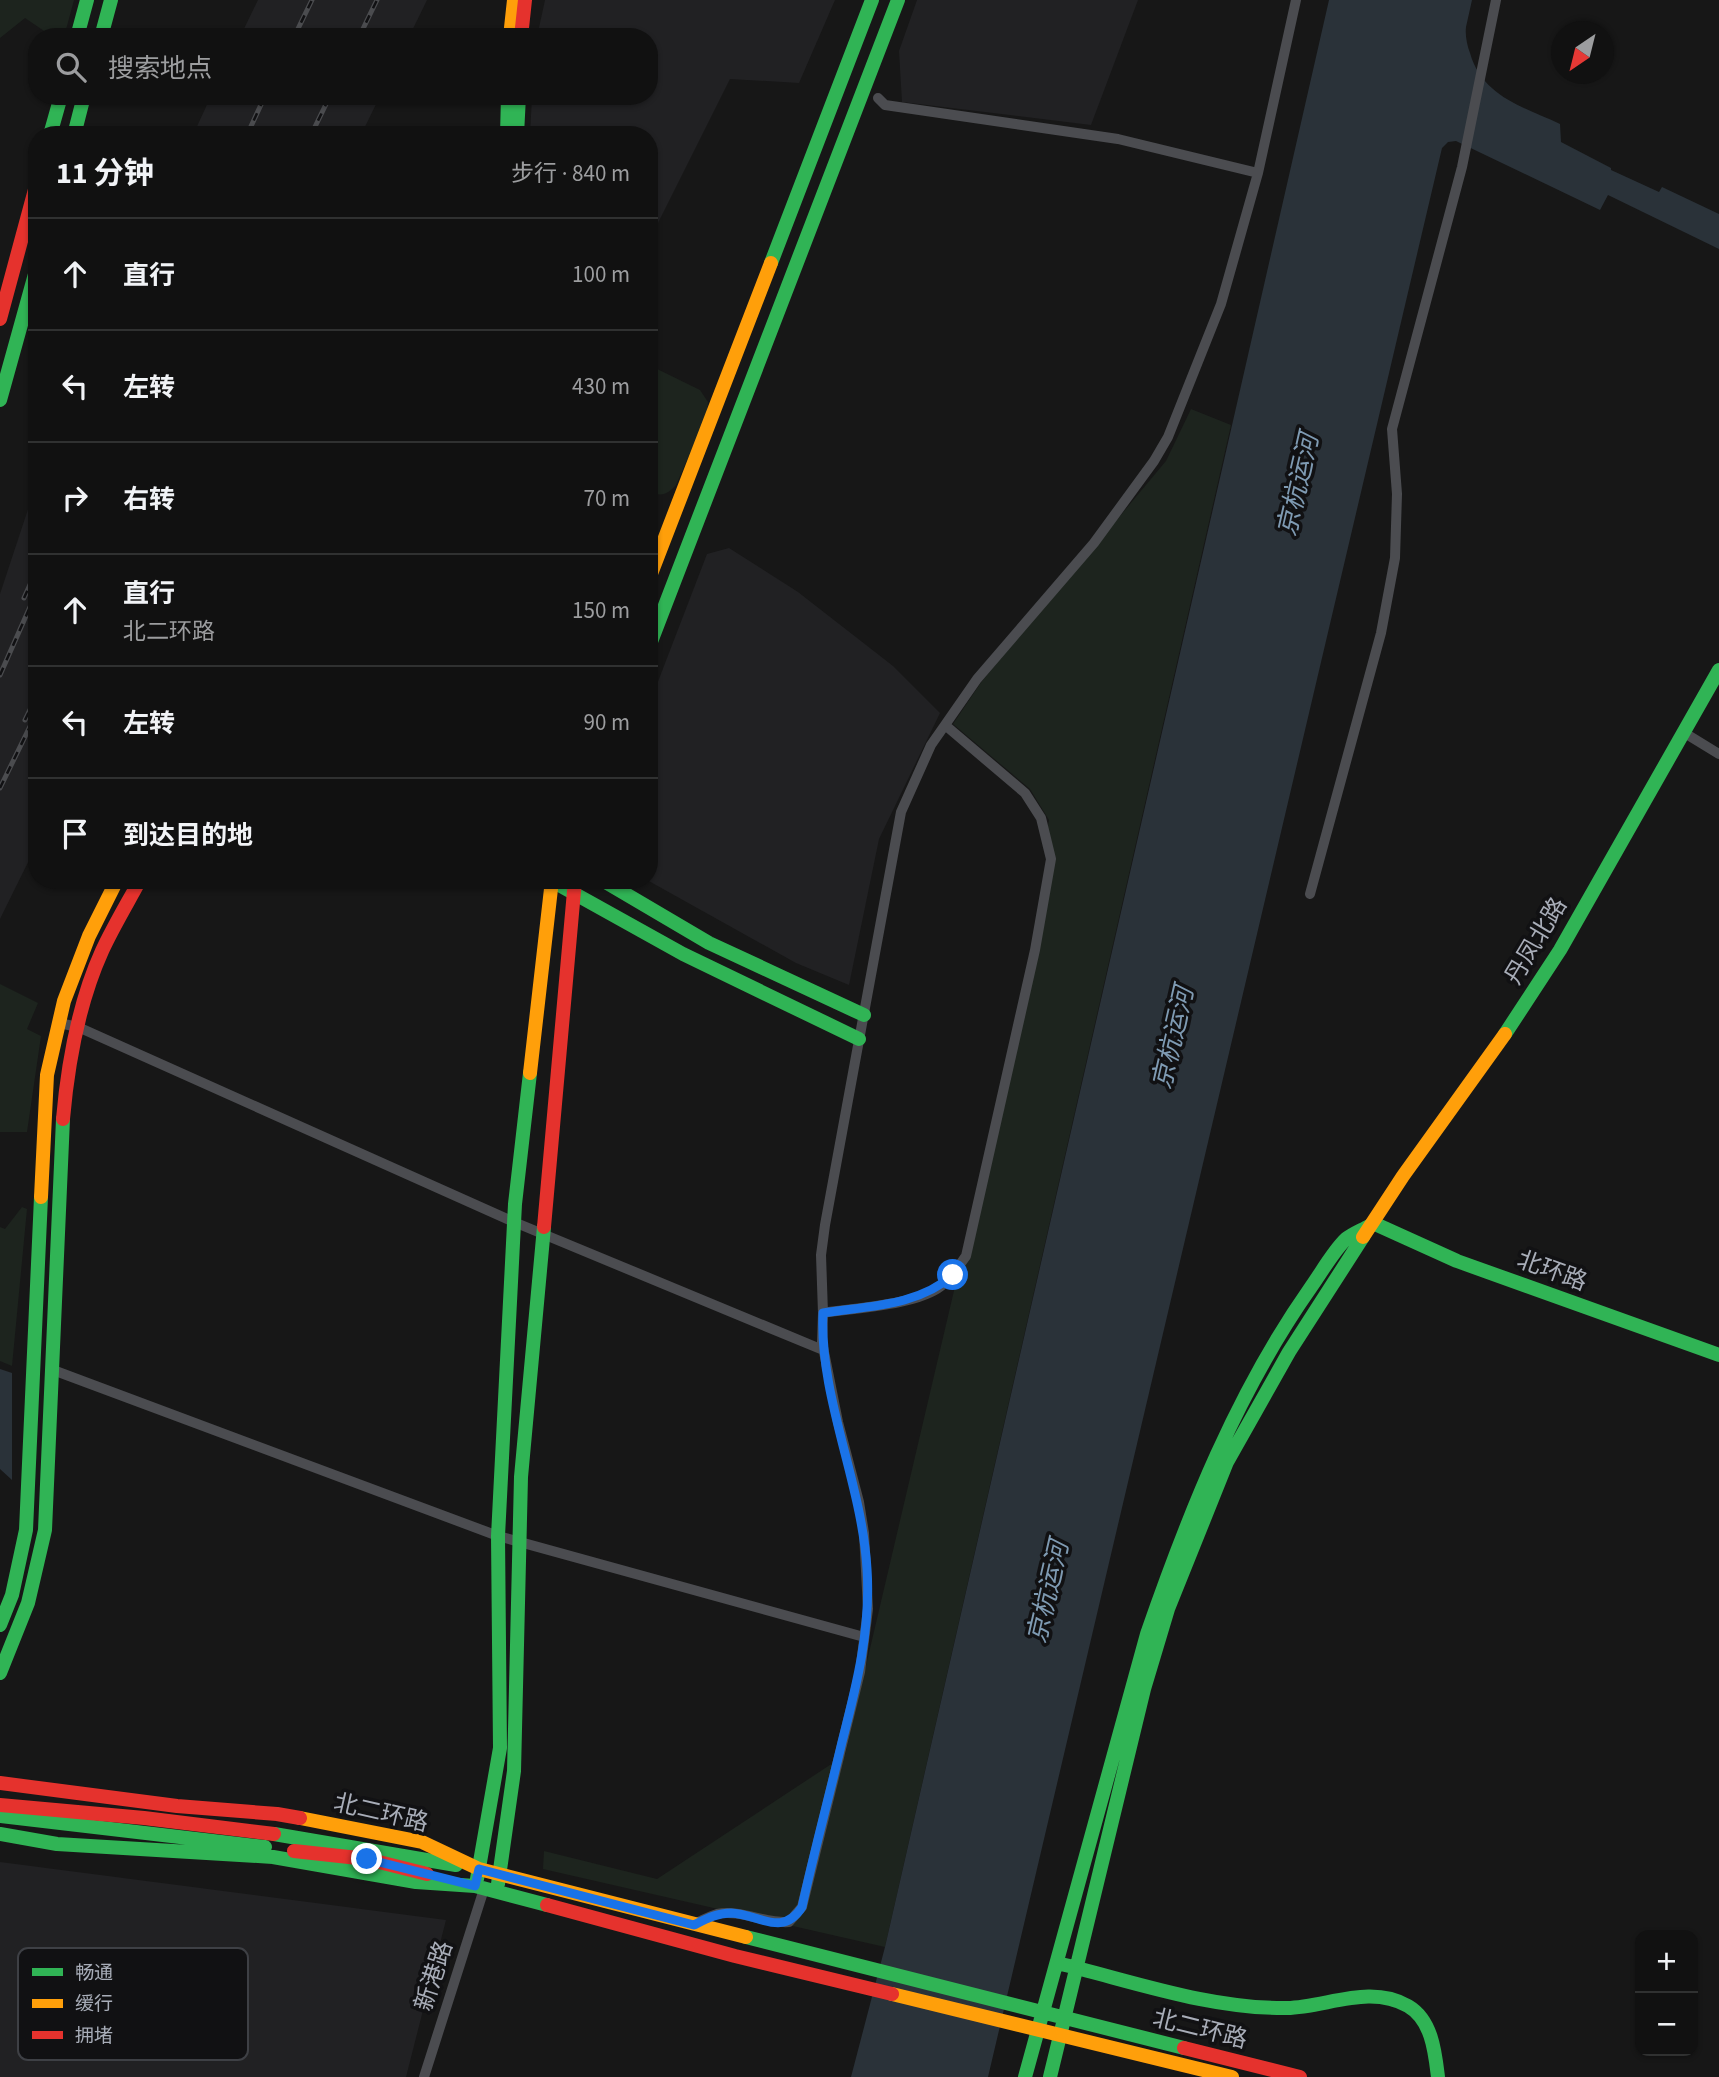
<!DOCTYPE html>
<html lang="zh">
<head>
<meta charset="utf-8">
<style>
	body { margin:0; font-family:"Source Sans 3","Noto Sans SC",sans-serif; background:#1a1a1a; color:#f1f3f6 }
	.controls { position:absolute; right:21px; bottom:21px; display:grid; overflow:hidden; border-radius:14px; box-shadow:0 2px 5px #0004 }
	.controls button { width:63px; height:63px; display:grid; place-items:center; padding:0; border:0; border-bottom:2px solid #303131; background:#111; color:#f1f3f6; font:35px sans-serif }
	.compass { position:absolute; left:1551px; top:21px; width:63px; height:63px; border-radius:50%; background:#111; box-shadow:0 2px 5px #0004; rotate:215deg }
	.stop { position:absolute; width:21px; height:21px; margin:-16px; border:5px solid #1a73e8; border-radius:50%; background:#fff }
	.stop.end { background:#1a73e8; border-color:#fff; box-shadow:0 2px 7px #0008 }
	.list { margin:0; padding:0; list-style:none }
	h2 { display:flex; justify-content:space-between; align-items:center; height:91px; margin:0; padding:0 28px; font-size:30px }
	h2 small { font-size:23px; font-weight:400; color:#9c9d9f }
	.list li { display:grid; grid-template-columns:46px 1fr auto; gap:21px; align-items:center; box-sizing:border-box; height:112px; padding:0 28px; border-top:2px solid #303131 }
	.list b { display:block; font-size:26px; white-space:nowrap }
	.list p { margin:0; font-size:23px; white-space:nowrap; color:#9c9d9f }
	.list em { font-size:23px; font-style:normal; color:#9c9d9f }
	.icon { flex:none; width:38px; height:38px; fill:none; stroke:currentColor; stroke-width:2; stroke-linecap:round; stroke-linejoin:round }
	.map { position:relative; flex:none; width:1719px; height:2077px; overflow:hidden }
	.search { position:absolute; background:#111; box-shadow:0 2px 5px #0004; left:28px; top:28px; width:630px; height:77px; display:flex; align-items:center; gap:18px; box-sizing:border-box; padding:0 24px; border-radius:28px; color:#9c9d9f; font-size:26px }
	.panel { position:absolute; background:#111; box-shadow:0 2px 5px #0004; left:28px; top:126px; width:630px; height:763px; border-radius:28px }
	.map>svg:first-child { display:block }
	.built { fill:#212123 }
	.green { fill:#1d241e }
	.water { fill:#2a3239 }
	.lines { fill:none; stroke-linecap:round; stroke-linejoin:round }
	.street { stroke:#4b4c50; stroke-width:10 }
	.fast { stroke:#30b455; stroke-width:14 }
	.slow { stroke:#ff9f0a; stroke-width:14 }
	.jam { stroke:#e5322d; stroke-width:14 }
	.rail-casing { stroke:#4b4c4f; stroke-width:5 }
	.rail { stroke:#111113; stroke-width:2.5; stroke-dasharray:8; stroke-linecap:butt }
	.route { stroke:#1a73e8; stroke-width:9 }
	.labels { text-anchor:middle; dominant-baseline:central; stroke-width:7; stroke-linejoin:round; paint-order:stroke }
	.street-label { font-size:24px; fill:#a8adb8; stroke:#111113 }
	.water-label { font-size:26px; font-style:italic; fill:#7f9bb3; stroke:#111113 }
	.key { fill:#111113; stroke:#3e4045; stroke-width:2 }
	.key-label { font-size:19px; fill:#a8adb8 }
</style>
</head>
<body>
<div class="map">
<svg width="1719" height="2077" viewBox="0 0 1719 2077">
	<rect width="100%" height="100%" fill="#171717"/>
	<!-- built -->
	<path class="built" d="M258,0H427L409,37H240Z
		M545,0H835L799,83L730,79L649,241V135H530L532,96H649V37H537Z
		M917,0H1138L1091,125L902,102L899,51Z
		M211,96H380L361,135H193Z
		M37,482V844L0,919V594Z
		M729,548L798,592L893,666L940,713L879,839L849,985L796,963L647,880H649V705L707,554Z
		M0,1862L446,1920L406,2077H0Z"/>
	<!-- green -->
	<path class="green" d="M0,0H74L64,37H53L25,18L0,38Z
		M649,365L700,390L708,402L707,415L676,485C667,495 661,497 649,491Z
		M1191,409L1231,425L885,1947L543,1869L544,1851L657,1879L845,1755L1053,869L1047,831L1049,820L1030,789L953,724L982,681L1166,461Z
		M0,984L38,1003L27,1029L41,1036L27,1132H0Z
		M22,1207L27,1209L12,1366L0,1361V1227L5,1229Z"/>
	<!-- water -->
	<path class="water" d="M1329,0H1472C1470,9 1468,18 1466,27C1465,35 1467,45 1470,53C1482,96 1523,107 1560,124L1561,142L1611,168V170L1659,192L1662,187L1719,214V249L1608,195L1600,210L1456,141L1448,142L1442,148L988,2077H851L885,1947Z
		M0,1369L12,1373V1480L0,1469Z"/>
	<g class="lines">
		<!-- street -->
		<path class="street" d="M878,98L885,105L1118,139L1258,173
			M1683,732L1719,754
			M1310,894L1381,633L1395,558L1397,494L1392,429L1462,167L1496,0
			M59,1023L78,1027L514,1222L823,1350
			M823,1313L821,1255L825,1225L901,812L931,745L945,725
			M53,1370L498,1536L864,1637
			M696,1923C703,1920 710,1916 717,1914C741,1909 765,1924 789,1922L802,1907L860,1672L868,1609L864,1533L859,1502L838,1422L822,1342L823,1313C854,1308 917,1305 941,1286C951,1278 958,1267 966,1256L1035,950L1051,859L1041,818L1025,793L945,725L977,679L1094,543L1154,461L1168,437L1221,304L1258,173L1296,0
			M424,2077L484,1889"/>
		<!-- fast -->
		<path class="fast" d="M77,37L87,0
			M101,37L111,0
			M50,135L61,96
			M74,135L84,96
			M507,135L508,96
			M517,135L519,96
			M771,263L872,0
			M0,400L37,267
			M649,647L898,0
			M550,880L683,954L859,1039
			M602,880L709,943L864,1015
			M1505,1034L1560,950L1719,670
			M1373,1223L1457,1261L1719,1355
			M0,1625L12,1595L26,1530L41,1197
			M0,1673L28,1603L45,1530L63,1119
			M0,1816L265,1847
			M0,1834L57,1844L273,1857L416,1882L475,1886L547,1905
			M274,1834L456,1865
			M477,1879L500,1748L498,1536L515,1204L530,1073
			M498,1884L514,1771L521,1477L544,1227
			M746,1937L1184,2048
			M1057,1963C1132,1981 1209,2009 1287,2008C1327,2007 1370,1984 1408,2006C1432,2020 1435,2052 1438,2077
			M1025,2077L1147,1634C1189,1513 1237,1392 1311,1287C1321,1273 1334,1250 1346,1239C1352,1234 1362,1230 1369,1226
			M1050,2077L1144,1689L1168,1609L1227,1462L1289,1352L1363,1237"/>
		<!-- slow -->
		<path class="slow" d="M510,37L514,0
			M649,579L771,263
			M530,1073L552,880
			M41,1197L47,1075L64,1001L89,936L117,880
			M1363,1237L1403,1176L1505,1034
			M300,1818L422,1842L479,1869L746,1937
			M892,1994L1232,2077"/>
		<!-- jam -->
		<path class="jam" d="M521,37L525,0
			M0,319L37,182
			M63,1119C68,1062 78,1004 102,951C113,927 127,904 140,880
			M544,1227L575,880
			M0,1783L177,1806L277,1814L300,1818
			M0,1805L144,1818L274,1834
			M294,1851L367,1859L427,1874
			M547,1905L735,1956L892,1994
			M1184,2048L1300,2077"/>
		<!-- rail casing -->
		<g class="rail-casing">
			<path id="rail" d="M294,37L312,0
				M359,37L377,0
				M247,135L265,96
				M311,135L330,96
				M24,598L37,569
				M0,675L37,591
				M25,720L37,695
				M0,788L37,712"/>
		</g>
		<!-- rail -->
		<use href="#rail" class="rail"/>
	</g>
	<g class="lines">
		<!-- route -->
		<path class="route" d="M367,1859L475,1886L479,1869L694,1925C706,1919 717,1913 731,1913C759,1914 782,1938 802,1907C814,1852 829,1797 842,1742C857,1684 871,1628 867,1569C862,1483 819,1397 823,1313C868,1306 918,1306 953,1275"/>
	</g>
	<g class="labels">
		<!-- street labels -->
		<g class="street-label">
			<text transform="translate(1536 941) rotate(-59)">丹凤北路</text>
			<text transform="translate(1552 1271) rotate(20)">北环路</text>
			<text transform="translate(381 1813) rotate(13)">北二环路</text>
			<text transform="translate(434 1976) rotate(-72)">新港路</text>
			<text transform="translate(1200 2029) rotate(14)">北二环路</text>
		</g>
		<!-- water labels -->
		<g class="water-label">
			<text transform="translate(1298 485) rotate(-77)">京杭运河</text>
			<text transform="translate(1173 1038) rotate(-77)">京杭运河</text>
			<text transform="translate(1048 1592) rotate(-77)">京杭运河</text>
		</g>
	</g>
	<!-- legend -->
	<rect x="18" y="1948" width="230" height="112" rx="10" class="key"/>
	<rect x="32" y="1968" width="31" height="8" fill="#30b455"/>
	<rect x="32" y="1999" width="31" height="9" fill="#ff9f0a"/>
	<rect x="32" y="2031" width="31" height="8" fill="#e5322d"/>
	<g class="key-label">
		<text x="75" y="1979">畅通</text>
		<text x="75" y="2010">缓行</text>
		<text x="75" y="2042">拥堵</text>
	</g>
</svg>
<div class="controls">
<button>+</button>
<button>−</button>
</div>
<svg class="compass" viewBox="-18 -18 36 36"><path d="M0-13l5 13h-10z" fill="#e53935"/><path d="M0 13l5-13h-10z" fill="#9c9d9f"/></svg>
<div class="stop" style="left:953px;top:1275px"></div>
<div class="stop end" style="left:367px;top:1859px"></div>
<div class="search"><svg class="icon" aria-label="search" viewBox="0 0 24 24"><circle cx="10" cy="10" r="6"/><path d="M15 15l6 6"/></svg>搜索地点</div>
<section class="panel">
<h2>11 分钟<small>步行 · 840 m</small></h2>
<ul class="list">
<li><svg class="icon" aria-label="ahead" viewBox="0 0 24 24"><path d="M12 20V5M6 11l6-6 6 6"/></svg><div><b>直行</b></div><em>100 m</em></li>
<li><svg class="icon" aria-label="left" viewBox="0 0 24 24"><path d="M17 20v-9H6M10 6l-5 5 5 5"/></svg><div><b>左转</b></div><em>430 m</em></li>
<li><svg class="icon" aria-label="right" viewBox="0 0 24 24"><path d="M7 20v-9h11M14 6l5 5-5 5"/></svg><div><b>右转</b></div><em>70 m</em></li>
<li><svg class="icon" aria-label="ahead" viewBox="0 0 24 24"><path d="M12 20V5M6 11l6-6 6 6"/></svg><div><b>直行</b><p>北二环路</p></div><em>150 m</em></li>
<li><svg class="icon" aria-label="left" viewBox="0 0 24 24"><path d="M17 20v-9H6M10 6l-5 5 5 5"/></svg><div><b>左转</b></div><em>90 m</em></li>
<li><svg class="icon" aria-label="arrive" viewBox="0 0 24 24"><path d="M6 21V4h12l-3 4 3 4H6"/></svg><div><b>到达目的地</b></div></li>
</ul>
</section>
</div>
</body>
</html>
